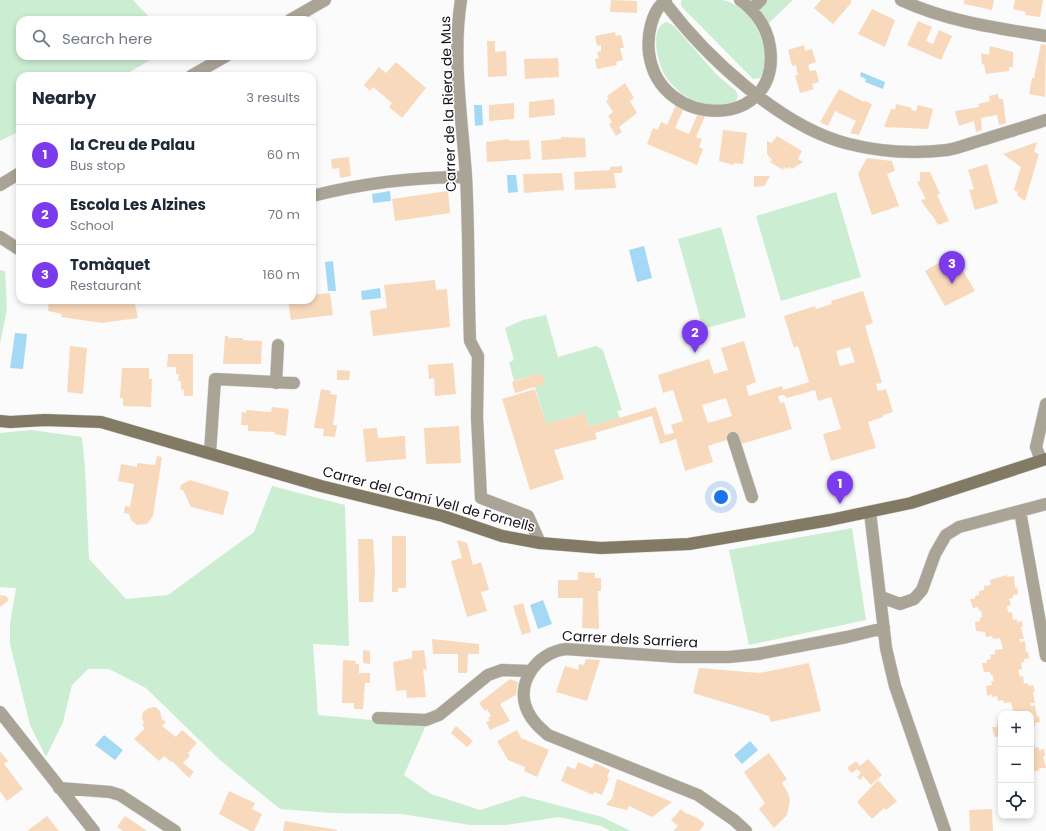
<!DOCTYPE html>
<html lang="en">
<head>
<meta charset="utf-8">
<style>
	body { margin:0; font-family:Poppins,sans-serif; background:#f2f2f3; color:#1f2937 }
	.controls { position:absolute; right:12px; bottom:12px; display:grid; overflow:hidden; border-radius:8px; box-shadow:0 2px 6px #0003 }
	.controls button { width:36px; height:36px; display:grid; place-items:center; padding:0; border:0; border-bottom:1px solid #e0e1e3; background:#fff; color:#1f2937; font:20px sans-serif }
	.you { position:absolute; left:721px; top:497px; width:14px; height:14px; margin:-10px; border:3px solid #fff; border-radius:50%; background:#1a73e8; box-shadow:0 0 0 6px #1a73e833 }
	.badge { display:grid; place-items:center; width:26px; height:26px; border-radius:50%; background:#7c3aed; color:#fff; font-size:13px; font-weight:700 }
	.pin { position:absolute; translate:-50% -33px; filter:drop-shadow(0 1px 2px #0008) }
	.pin::after { content:''; position:absolute; top:21px; width:14px; height:12px; background:inherit; clip-path:polygon(0 0,100% 0,50% 100%) }
	.list { margin:0; padding:0; list-style:none }
	h2 { display:flex; justify-content:space-between; align-items:center; height:52px; margin:0; padding:0 16px; font-size:17px }
	h2 small { font-size:13px; font-weight:400; color:#747a83 }
	.list li { display:grid; grid-template-columns:26px 1fr auto; gap:12px; align-items:center; box-sizing:border-box; height:60px; padding:0 16px; border-top:1px solid #e0e1e3 }
	.list b { display:block; font-size:15px; white-space:nowrap }
	.list p { margin:0; font-size:13px; white-space:nowrap; color:#747a83 }
	.list em { font-size:13px; font-style:normal; color:#747a83 }
	.icon { flex:none; width:22px; height:22px; fill:none; stroke:currentColor; stroke-width:2; stroke-linecap:round; stroke-linejoin:round }
	.map { position:relative; flex:none; width:1046px; height:831px; overflow:hidden }
	.search { position:absolute; background:#fff; box-shadow:0 2px 6px #0003; left:16px; top:16px; width:300px; height:44px; display:flex; align-items:center; gap:10px; box-sizing:border-box; padding:0 14px; border-radius:12px; color:#747a83; font-size:15px }
	.panel { position:absolute; background:#fff; box-shadow:0 2px 6px #0003; left:16px; top:72px; width:300px; height:232px; border-radius:12px }
	.map>svg:first-child { display:block }
	.green { fill:#cbedd2 }
	.water { fill:#a3d9f4 }
	.building { fill:#f9d9bb; fill-rule:evenodd }
	.lines { fill:none; stroke-linecap:round; stroke-linejoin:round }
	.street-casing { stroke:#d7d6d7; stroke-width:13 }
	.secondary-casing { stroke:#d7d6d7; stroke-width:13 }
	.street { stroke:#a9a495; stroke-width:12 }
	.secondary { stroke:#827a65; stroke-width:12 }
	.labels { text-anchor:middle; dominant-baseline:central; stroke-width:3; stroke-linejoin:round; paint-order:stroke }
	.street-label { font-size:14px; fill:#17111c; stroke:#fff }
</style>
</head>
<body>
<div class="map">
<svg width="1046" height="831" viewBox="0 0 1046 831">
	<rect width="100%" height="100%" fill="#fbfbfb"/>
	<!-- green -->
	<path class="green" d="M0,0H133L152,20H20V56H157L123,76H20V131L0,141Z
		M681,0C694,0 709,0 722,0C752,5 776,52 760,78L753,79L749,75L681,6Z
		M745,0H793L767,25Z
		M667,22L674,26L717,75L736,91L738,96L736,101C729,106 721,105 713,105C694,104 676,92 666,77C658,66 648,26 667,22Z
		M836,192L861,277L781,301L756,216Z
		M721,227L746,317L703,329L678,239Z
		M0,270L5,271L7,309L0,344Z
		M546,315L558,357L596,346L603,350L622,410L617,411L620,418L589,427L585,413L546,424L535,387L544,384L541,373L514,381L509,362L514,360L505,328L523,320Z
		M31,430L82,437L85,467L89,559L126,599L168,595L254,532L272,486L345,505L349,646L313,644L318,715L426,725L404,775L431,794L480,810L523,796L602,817L631,831H610L601,826L559,817L507,825H470L402,814L331,813L280,809L220,760L146,688L109,669H88L72,685L63,722L46,757L30,725L10,644V623L16,588L0,587V433Z
		M852,528L866,620L749,645L729,550Z"/>
	<!-- water -->
	<path class="water" d="M861,72L885,82L883,89L865,82L866,79L860,76Z
		M474,105H482L483,125L475,126Z
		M507,175H516L518,192L508,193Z
		M390,191L391,201L373,203L372,194Z
		M644,246L652,278L637,282L629,250Z
		M333,261L336,291H328L325,262Z
		M380,288L381,298L362,300L361,291Z
		M15,333L27,334L23,369L10,368Z
		M543,600L552,624L538,629L530,605Z
		M104,735L123,750L115,760L95,745Z
		M750,741L758,750L742,764L734,755Z"/>
	<!-- building -->
	<path class="building" d="M611,0L637,1V13L610,12Z
		M821,0H851V3L833,24L814,8Z
		M964,0H994L992,10L964,4Z
		M1015,0H1043L1040,17L1025,15L1026,12L1013,9Z
		M872,9L895,20L885,47L858,34Z
		M918,21L932,27L926,41L933,44L939,30L952,36L941,60L907,45Z
		M615,32L616,36L621,35L624,48H620L623,60L616,62L617,65L597,69L595,59L599,58L597,52L601,51V45L597,46L595,36Z
		M487,41H495V52L506,51L507,76L488,77Z
		M1041,44L1046,45L1045,97L1029,94L1032,78H1034Z
		M804,45L805,51L812,49L816,62L808,65L810,71L816,70L819,82L812,84L814,89L800,93L795,75H798L797,71L796,65L792,66L788,50Z
		M990,46L1013,52V67H1009V71L986,74L984,64L982,65L981,53L989,55Z
		M558,58L559,77L525,79L524,59Z
		M396,62L426,88L402,118L389,107L392,103L373,87L370,91L364,85L379,67L386,73Z
		M625,83L634,98L630,101L637,113L619,127L622,132L616,136L609,124L612,122L608,116L613,112L606,101L609,99L607,96Z
		M839,89L864,102L865,101L872,104L859,135L850,133L856,121L835,111L828,126L820,122Z
		M998,94L999,99H1003L1006,123L999,125L997,115L981,118L982,130L976,132L974,121L959,126L955,111L979,107L978,104L990,101L989,96Z
		M554,99L555,115L529,118V102Z
		M514,103V119L489,121V105Z
		M896,104L912,108L911,110L916,111L918,105L933,109L928,129L884,127L891,109L895,110Z
		M676,105L684,108L675,128L689,134L698,113L705,116L696,137L702,139L699,147L703,149L697,165L647,144L653,128L658,130L661,122L667,125Z
		M723,130L747,133L743,164L734,163L733,165L719,161Z
		M777,136L802,151L798,159L803,162L792,169L789,167L788,169L784,167L783,170L770,162L772,160L767,154V141L772,143Z
		M561,137L585,138L586,157L542,160L541,141L561,139Z
		M509,139V141L529,140L531,159L487,162L486,142Z
		M1037,142L1034,152L1039,154L1025,201L1017,195L1018,192L1014,190L1021,167L1003,154Z
		M349,157L351,176L340,178L339,168L332,169L331,159Z
		M867,158L892,161L895,171L887,174L899,206L872,215L858,174Z
		M987,164L998,203L975,210L969,190L974,189L968,170Z
		M622,166V173H614L616,188L575,190L574,172L610,170V167Z
		M920,172H930L940,194L937,195L949,221L938,225L934,218L924,205L921,200L926,199L917,182L920,181Z
		M562,173L564,190L524,193L523,174Z
		M754,176H770L764,186L754,187Z
		M448,191L450,213L395,221L392,199Z
		M960,253L963,257L958,262L975,291L945,306L925,271L954,254L955,257Z
		M435,280L436,290L447,289L450,327L373,336L370,311L387,308L384,285Z
		M863,291L873,323L865,326L882,383L876,384L878,391L886,389L893,412L883,415V417L868,422L876,448L831,461L823,434L841,429L831,397L818,401L815,390L787,398L784,395L778,396L780,403L784,402L792,429L741,444L739,436L708,446L713,462L685,471L676,439L660,444L652,416L595,433L597,439L554,450L564,479L530,490L502,399L535,389L546,424L585,413L589,427L656,407L665,435L674,433L671,425L683,421L673,390L663,393L658,375L709,359L714,374L728,370L721,348L744,341L756,382L746,386L749,396L782,386L783,390L809,382L798,346L794,348L784,316L815,306L816,309L832,304L831,301ZM850,347L855,362L840,366L836,351ZM726,398L732,416L708,423L702,405Z
		M330,293L333,315L291,320L288,300H312V295Z
		M49,300H119V303H123V300H134L138,318L102,323L61,317L62,314L48,311Z
		M225,336H228V338H243V340L262,341L261,364H223Z
		M70,346L87,348L83,394L67,392Z
		M168,354H193V396H184V389L181,390V381H178L179,374H176V367H167Z
		M453,363L456,394L435,396L434,378L429,379L428,365Z
		M122,368H149V379H152L151,407L123,406V398H120Z
		M337,370L350,371L349,380H337Z
		M541,373L545,384L515,393L512,382Z
		M321,389L331,391L330,394L337,395L333,425H337L335,437L323,436L324,429L314,428Z
		M272,407L289,409L286,436L275,434V432L248,431V425H241L242,412L246,413V410L271,412Z
		M459,426L461,463L426,464L424,428Z
		M377,428L378,438L405,436L406,459L366,462L363,429Z
		M157,456L162,457L153,516L147,524L137,525L131,520L129,514L124,513L125,506L130,507L134,484L118,481L121,464L137,467V463L155,465Z
		M190,480L229,492L223,515L191,507L183,490H180L181,485Z
		M392,536H406V588H398V592H392Z
		M358,539H373L375,570L373,602H359Z
		M457,540L467,543L473,565L481,562L489,590L481,592L487,611L467,617L451,561L462,558Z
		M578,572L595,573V578H601V591H598L599,629L582,628L583,598H558V580H578Z
		M1007,575V577L1014,576L1015,588H1017L1018,594L1013,595V598L1009,599L1011,605L1007,606V608L1009,613L1012,612L1013,620L1017,619V622L1022,621L1023,627H1021L1024,639H1019L1020,642L1025,641L1026,652H1028L1029,658L1024,659V662L1021,663L1022,669L1018,670L1020,677L1023,676L1024,684L1028,683V686L1033,685L1035,691L1033,692L1035,703H1030L1031,706L1035,705L1037,717L1039,716L1040,722L1035,723V726L1031,727V714H1014L1011,702L1004,703L1003,700L998,701L997,696L992,697V694L987,696L986,686L992,685L991,682L994,681L992,674L990,675V672H984L982,663H987L986,660L991,659L990,655L995,654V650L1003,649L1000,638L993,639L992,636L986,637L985,632L976,631L975,622L980,621V618L982,617L981,610L979,611L978,607L973,608L970,599H975V596L979,595V591L984,590V586L991,585L990,580Z
		M0,595L6,596L9,600L0,607Z
		M523,603L531,632L522,635L513,606Z
		M432,639L479,644V654H468L467,673H458V654H433Z
		M363,650L370,651V664L363,663Z
		M424,650L427,670L423,669L426,697L407,698L406,690L396,691L393,662L412,658V651Z
		M586,659L600,660L587,701L556,692L565,666L578,670L579,664L584,665Z
		M343,660L356,661L355,664H359V673H370V683H365L363,709H354V703H342Z
		M809,663L821,711L771,722L769,716L693,693L699,668L759,673Z
		M510,679L518,682L516,695L500,704L510,721L490,730L486,722L490,721L488,718L491,716L487,709L485,711L479,703Z
		M155,707L160,711L162,719L166,722L162,726L172,734L176,737L182,730L197,743L188,753L190,756L183,763L194,772L189,778L172,761L171,762L164,756L159,761L134,739L145,728L142,725L144,723L142,718L143,712L149,708Z
		M1001,723V736L995,737L992,727H997V724Z
		M456,726L473,741L467,747L451,733Z
		M517,730L521,738L549,750L537,777L524,771L525,767L508,760L497,741Z
		M1034,741L1035,748L1039,747V750L1044,749L1045,756H1043L1046,768H1039L1040,770L1031,772V742Z
		M0,751L8,761L4,764L23,789L7,801L0,791Z
		M769,753L787,779L782,783L788,793L790,800L787,815L774,828L759,809L765,803L744,772Z
		M868,759L882,775L871,785L863,776L860,780L857,777L861,773L857,769L852,773L847,768L856,761L860,766Z
		M578,762L592,768L595,763L610,770L607,777L609,778L602,795L594,792L593,795L561,781L567,766L575,769Z
		M617,779L625,782L672,802L652,817L629,806L627,810L606,805L612,798Z
		M878,780L897,801L886,810L884,808L872,819L857,802Z
		M229,791L255,803L252,809L262,814L254,831H250L219,814Z
		M681,809L685,813L696,817L705,824L699,831H673L678,826L671,820Z
		M992,809L993,831H970L969,810Z
		M47,816L59,831H27Z
		M125,816L147,831H123L117,827Z
		M285,821L337,830V831H283Z"/>
	<g class="lines">
		<!-- street casing -->
		<g class="street-casing">
			<path id="street" d="M461,0C452,56 462,119 466,176C469,231 468,286 470,341L478,356L477,417L481,498L528,516L540,543
				M663,0C704,55 780,127 849,144C881,152 914,154 947,150C959,148 971,143 982,140C1004,133 1025,127 1046,120
				M666,0C651,11 647,36 649,53C659,131 782,131 770,47C767,27 755,11 740,0
				M901,0C946,21 996,28 1046,36
				M751,10L761,0
				M290,20L325,0
				M191,76L226,56
				M0,185L20,173
				M312,196C363,183 413,177 466,177
				M0,237L20,250
				M276,383L278,345
				M733,438L752,497
				M210,453L215,379L294,383
				M1041,460L1036,447L1046,404
				M1020,511L1046,656
				M870,512L886,648L895,686L945,831
				M881,597L900,604L914,599L922,590L935,554L946,535L959,527L1046,504
				M0,712L94,831
				M378,718L426,720L439,715L488,675L502,670L530,671
				M59,788L110,792L120,795L175,831
				M746,831L734,820L698,795L548,735C540,728 533,722 528,712C514,684 537,652 566,649L678,657H729L758,654L847,637L884,628"/>
		</g>
		<!-- secondary casing -->
		<g class="secondary-casing">
			<path id="secondary" d="M0,421L10,422L45,420L101,422L321,486L443,516L502,536L540,543L601,548L689,544L830,520L911,503L1046,459"/>
		</g>
		<!-- street -->
		<use href="#street" class="street"/>
		<!-- secondary -->
		<use href="#secondary" class="secondary"/>
	</g>
	<g class="labels">
		<!-- street labels -->
		<g class="street-label">
			<text transform="translate(448 104) rotate(-92)">Carrer de la Riera de Mus</text>
			<text transform="translate(429 499) rotate(15)">Carrer del Camí Vell de Fornells</text>
			<text transform="translate(630 639) rotate(3)">Carrer dels Sarriera</text>
		</g>
	</g>
</svg>
<div class="controls">
<button>+</button>
<button>−</button>
<button><svg class="icon" aria-label="locate" viewBox="0 0 24 24"><circle cx="12" cy="12" r="6"/><path d="M12 2v4M12 18v4M2 12h4M18 12h4"/></svg></button>
</div>
<div class="you"></div>
<div class="pin badge" style="left:840px;top:504px">1</div>
<div class="pin badge" style="left:695px;top:353px">2</div>
<div class="pin badge" style="left:952px;top:284px">3</div>
<div class="search"><svg class="icon" aria-label="search" viewBox="0 0 24 24"><circle cx="10" cy="10" r="6"/><path d="M15 15l6 6"/></svg>Search here</div>
<section class="panel">
<h2>Nearby<small>3 results</small></h2>
<ul class="list">
<li><span class="badge">1</span><div><b>la Creu de Palau</b><p>Bus stop</p></div><em>60 m</em></li>
<li><span class="badge">2</span><div><b>Escola Les Alzines</b><p>School</p></div><em>70 m</em></li>
<li><span class="badge">3</span><div><b>Tomàquet</b><p>Restaurant</p></div><em>160 m</em></li>
</ul>
</section>
</div>
</body>
</html>
